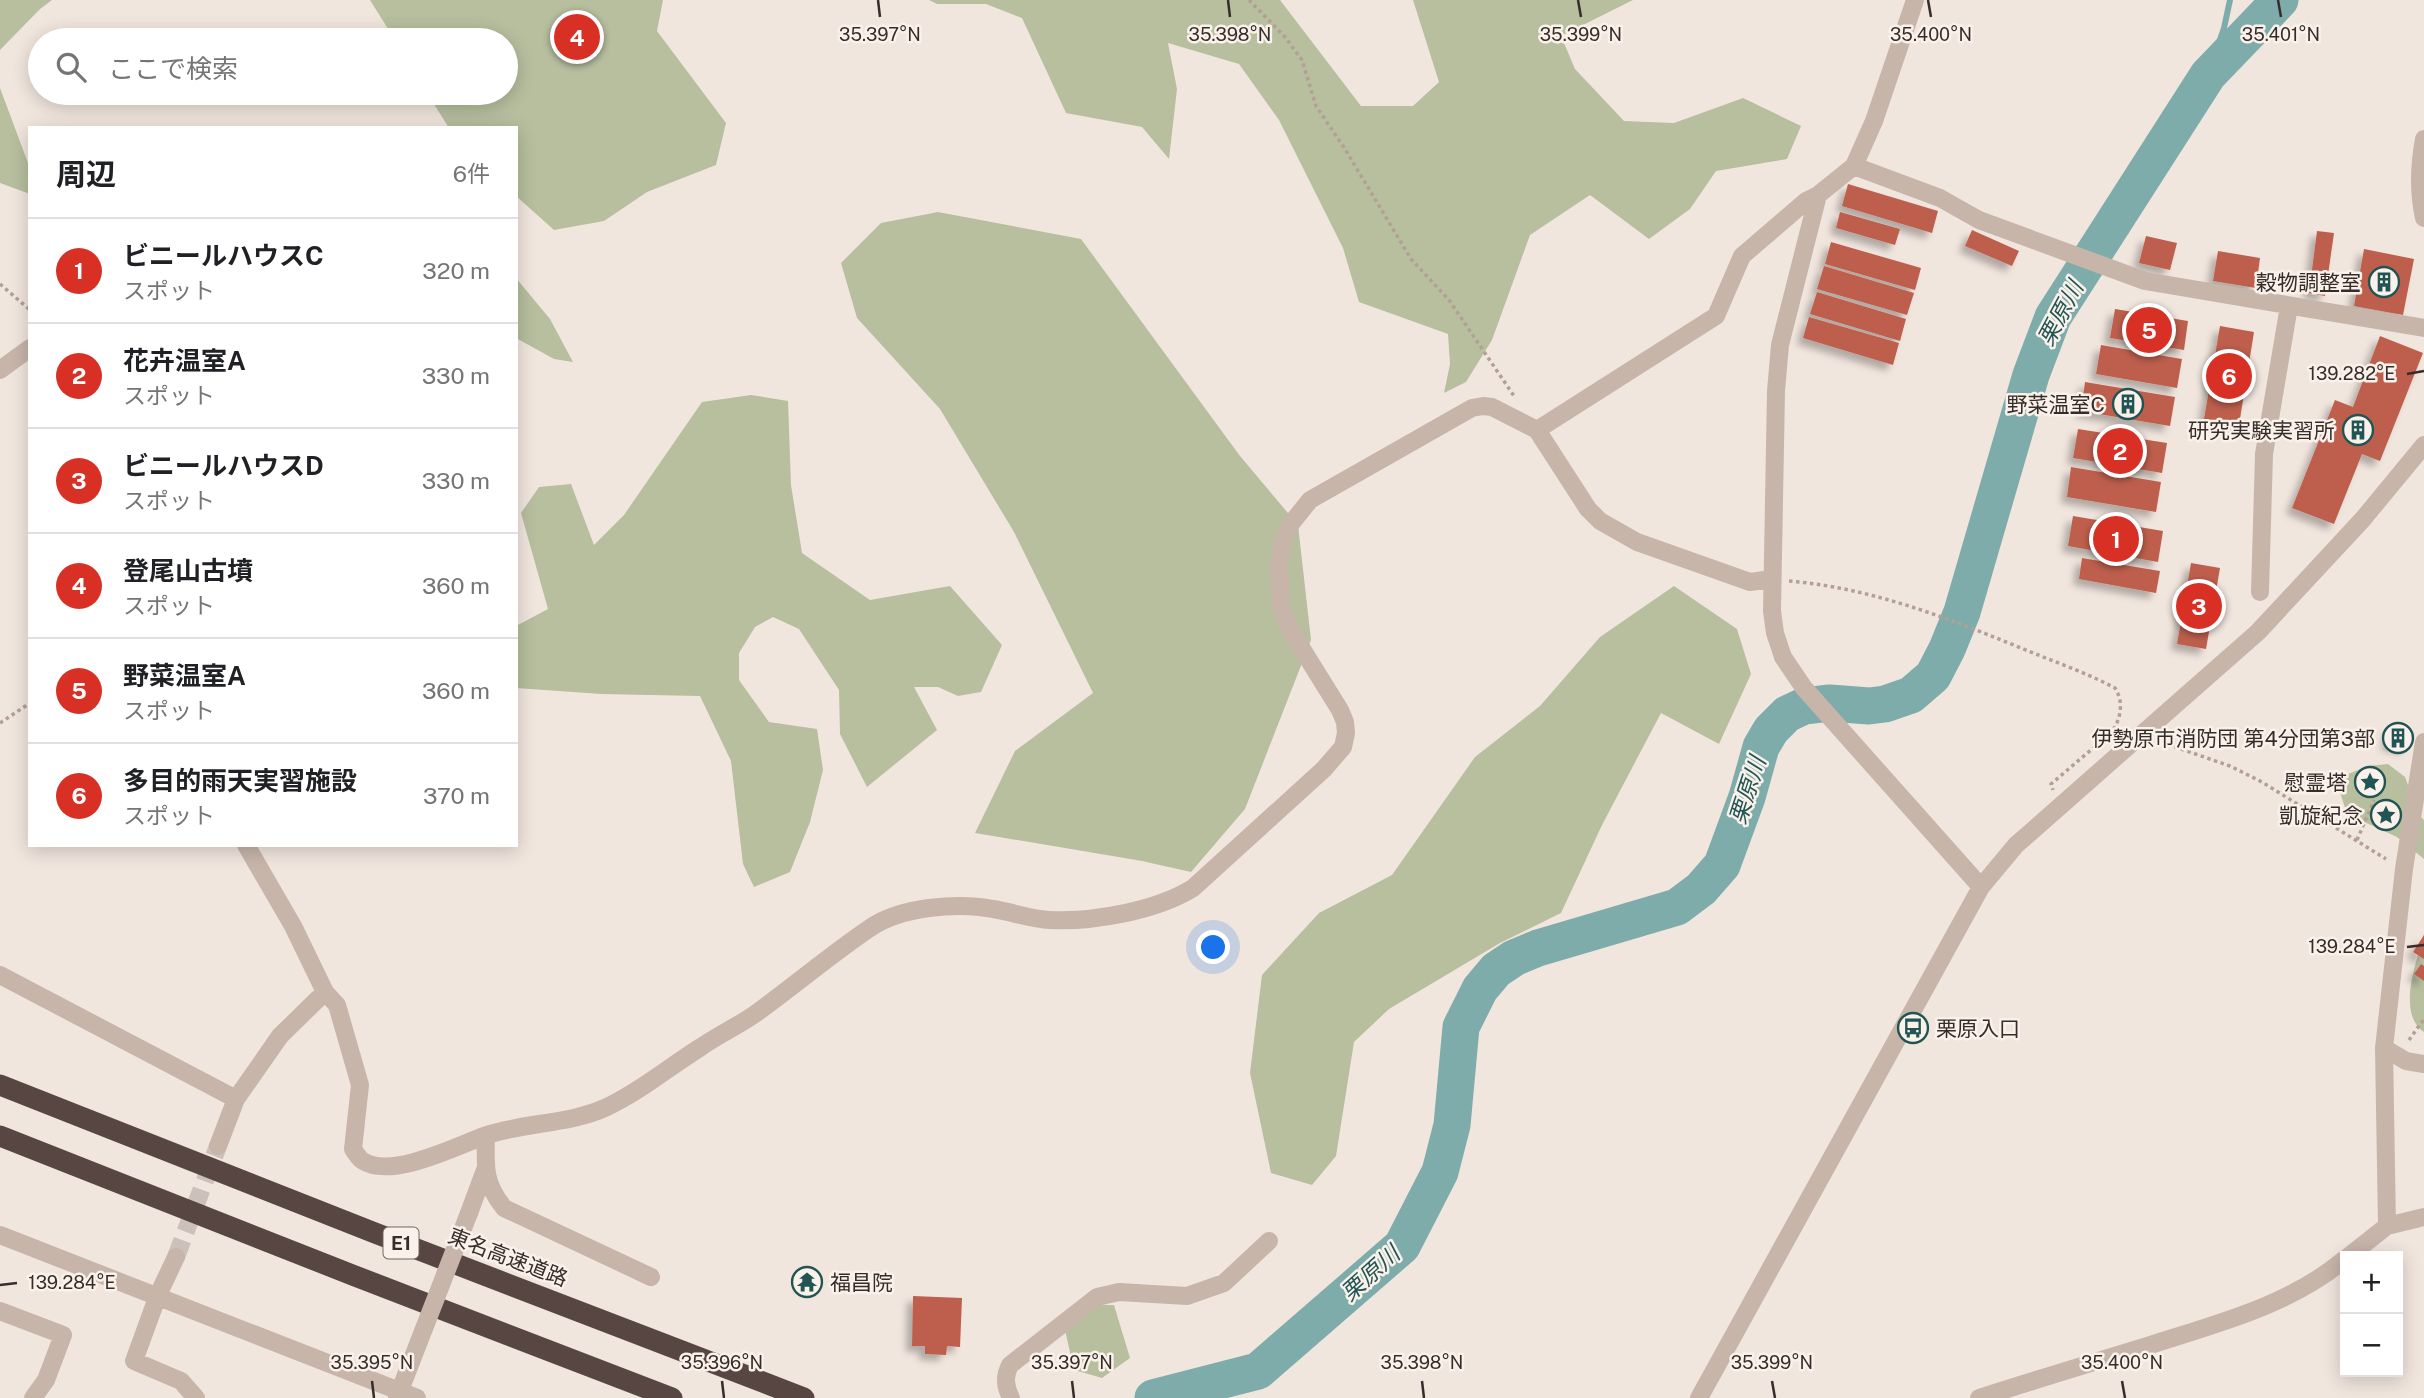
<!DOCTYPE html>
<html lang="ja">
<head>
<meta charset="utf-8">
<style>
	body { margin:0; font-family:"Public Sans","Noto Sans JP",sans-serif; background:#f6f6f6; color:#202124 }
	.controls { position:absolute; right:21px; bottom:21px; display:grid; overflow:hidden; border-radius:0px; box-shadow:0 4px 18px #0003 }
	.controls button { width:63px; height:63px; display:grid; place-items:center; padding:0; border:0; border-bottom:2px solid #e0e0e0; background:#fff; color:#202124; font:35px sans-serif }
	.you { position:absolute; left:1214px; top:948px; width:24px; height:24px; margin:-18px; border:5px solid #fff; border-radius:50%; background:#1a73e8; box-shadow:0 0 0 10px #1a73e833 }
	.badge { display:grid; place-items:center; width:46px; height:46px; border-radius:50%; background:#d93025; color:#fff; font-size:23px; font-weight:700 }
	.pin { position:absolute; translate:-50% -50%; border:4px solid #fff; box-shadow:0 2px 7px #0006 }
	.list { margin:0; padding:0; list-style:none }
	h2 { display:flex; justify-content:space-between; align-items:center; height:91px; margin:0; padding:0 28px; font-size:30px }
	h2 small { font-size:23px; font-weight:400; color:#757577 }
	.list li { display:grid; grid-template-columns:46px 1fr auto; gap:21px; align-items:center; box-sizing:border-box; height:105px; padding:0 28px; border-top:2px solid #e0e0e0 }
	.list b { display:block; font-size:26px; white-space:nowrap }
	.list p { margin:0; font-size:23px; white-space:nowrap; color:#757577 }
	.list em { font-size:23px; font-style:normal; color:#757577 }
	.icon { flex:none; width:38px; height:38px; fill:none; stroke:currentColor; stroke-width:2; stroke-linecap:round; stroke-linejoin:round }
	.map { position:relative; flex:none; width:2424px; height:1398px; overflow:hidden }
	.search { position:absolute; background:#fff; box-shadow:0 4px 18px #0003; left:28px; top:28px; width:490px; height:77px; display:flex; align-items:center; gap:18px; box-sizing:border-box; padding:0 24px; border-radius:38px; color:#757577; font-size:26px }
	.panel { position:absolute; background:#fff; box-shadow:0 4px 18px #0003; left:28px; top:126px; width:490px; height:721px; border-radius:0px }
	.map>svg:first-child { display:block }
	.green { fill:#b7bf9f }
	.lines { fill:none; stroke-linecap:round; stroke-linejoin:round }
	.stream { stroke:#7eacaa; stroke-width:6 }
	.river { stroke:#7eacaa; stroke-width:37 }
	.building { fill:#be5f4e; filter:url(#shadow) }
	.minor-tunnel { stroke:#ccc1ba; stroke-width:18; stroke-dasharray:18 9; stroke-linecap:butt }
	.path { stroke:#b49f95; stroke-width:3.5; stroke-dasharray:3.5 3.5; stroke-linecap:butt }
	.minor { stroke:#c8b5aa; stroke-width:18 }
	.highway { stroke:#574641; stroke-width:21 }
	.minor-bridge { stroke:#c8b5aa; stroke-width:18 }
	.ticks { fill:none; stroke:#362c29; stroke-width:2.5 }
	.labels { text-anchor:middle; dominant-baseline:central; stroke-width:5; stroke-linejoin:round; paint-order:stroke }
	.shield { fill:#f9f1ea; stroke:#706763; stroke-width:2 }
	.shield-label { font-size:19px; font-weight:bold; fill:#362c29 }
	.poi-label { font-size:21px; fill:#362c29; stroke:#f9f1ea; text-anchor:end }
	.street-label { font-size:21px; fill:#362c29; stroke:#f9f1ea }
	.water-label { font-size:23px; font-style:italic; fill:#215554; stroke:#f9f1ea }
	.ticks-label { font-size:18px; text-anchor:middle; fill:#362c29; stroke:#f9f1ea; stroke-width:5; stroke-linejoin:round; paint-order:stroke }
</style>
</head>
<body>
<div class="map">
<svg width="2424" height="1398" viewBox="0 0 2424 1398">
	<defs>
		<filter id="shadow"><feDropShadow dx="-6" dy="6" stdDeviation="3.5" flood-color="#0004"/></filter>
	</defs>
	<rect width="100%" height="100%" fill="#f1e6de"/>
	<!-- green -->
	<path class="green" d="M0,0H52L40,9L0,50Z
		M370,0H663L657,31L726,123L716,165L647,192L604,221L554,230L516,196V128H449L427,93H506V40H395Z
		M929,0H1280L1361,106H1413L1439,82L1413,0H1633L1561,36L1575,69L1624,121L1674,123L1743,98L1801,126L1787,159L1716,171L1690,209L1649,239L1590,195L1530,235L1492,340L1466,382L1444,393L1450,364L1448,334L1359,302L1343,248L1279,120L1239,64L1168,43L1177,89L1169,159L1142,127L1066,113L1022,18L986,4H937Z
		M0,88L28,163L30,194L0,183Z
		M938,212L1081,239L1240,456L1298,525L1311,640L1245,809L1191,872L1142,861L975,833L1015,751L1093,693L1014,532L940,409L857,318L841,263L881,223Z
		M516,278L550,319L573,362L554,359L516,338Z
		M751,395L788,401L791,485L802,553L870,600L950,586L1002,645L981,692L958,696L938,687H914L937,730L867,787L840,734L839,690L799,629L773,617L755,627L739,653V680L769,722L817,729L823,770L810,822L790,872L754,887L743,864L731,761L700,696L601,694L516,688V626L548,609L521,513L539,487L571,484L594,545L624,515L702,402Z
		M1674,586L1737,629L1751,674L1719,744L1661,713L1602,825L1561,913L1500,943L1389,1009L1354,1042L1336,1156L1312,1185L1271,1173L1250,1073L1262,975L1319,913L1392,875L1475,757L1540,706L1600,637Z
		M2388,764L2405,777L2419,815L2424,820V859L2397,837L2347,814L2339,789L2348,774L2368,766Z
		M2424,934V1032C2396,1013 2417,961 2424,934Z
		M1098,1305H1114L1130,1358L1102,1378L1074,1370L1065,1330Z"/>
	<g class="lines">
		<!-- stream -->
		<path class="stream" d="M2208,75L2224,28L2230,0"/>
		<!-- river -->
		<path class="river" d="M1153,1398L1258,1371L1402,1246L1440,1172L1452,1125L1461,1027L1480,989L1496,970L1514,958L1538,948L1677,907L1701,889L1722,865L1747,797L1761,747L1771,730L1787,714L1804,706L1830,703L1869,706L1885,704L1911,695L1933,676L1947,649L1962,612L2031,375L2053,317L2208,75L2280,0"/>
	</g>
	<!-- building -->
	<path class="building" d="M1848,184L1938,211L1932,233L1842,206Z
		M1840,212L1900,229L1895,245L1836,228Z
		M1972,230L2019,251L2012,266L1965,246Z
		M2317,231L2334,233L2325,296L2309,293Z
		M2146,236L2177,243L2170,270L2139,263Z
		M1831,242L1921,268L1915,290L1825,264Z
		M2364,249L2414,259L2403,315L2354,306Z
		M2218,251L2260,258L2256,288L2213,281Z
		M1824,266L1914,293L1907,315L1817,289Z
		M1817,292L1906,319L1900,341L1810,314Z
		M2115,309L2188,321L2184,350L2110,338Z
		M1809,317L1899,343L1893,365L1803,338Z
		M2220,326L2254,332L2239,425L2204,419Z
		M2380,336L2423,353L2380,461L2362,454L2334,524L2292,508L2335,400L2353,407Z
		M2101,345L2182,359L2177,388L2096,374Z
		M2085,382L2175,397L2170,426L2081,411Z
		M2078,429L2167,443L2162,473L2073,458Z
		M2071,467L2161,482L2156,512L2067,497Z
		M2073,516L2163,531L2158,562L2068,546Z
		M2082,558L2160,571L2156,593L2079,579Z
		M2191,563L2220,568L2206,649L2177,644Z
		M2390,728L2410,732L2406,748L2387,744Z
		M2424,935V959L2413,952Z
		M2421,964L2424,966V981L2414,974Z
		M913,1296L962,1298L960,1347L947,1346L946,1355L925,1354V1346H912Z"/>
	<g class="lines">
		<!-- minor-tunnel -->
		<path class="minor-tunnel" d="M176,1257L218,1146"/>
		<!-- path -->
		<path class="path" d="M1249,0L1285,37L1302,60L1316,106L1345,149L1411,259L1449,300L1514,396
			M0,284L30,310
			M1789,581C1871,588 1945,617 2021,648C2052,661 2085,672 2115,688C2124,702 2121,718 2112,732L2051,784L2053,790
			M0,723L30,703
			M2161,742L2230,766L2262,782L2386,859
			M2357,840L2374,800
			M2409,1040L2424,1019"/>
		<!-- minor -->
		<path class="minor" d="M2424,139C2419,166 2418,191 2424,218
			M1854,166L1940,198L1979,220L2145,281L2424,328
			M1818,195L1780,345L1776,391L1772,611L1775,633L1783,657L1804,688L1981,887
			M0,370L30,348
			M1537,430L1716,316L1742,256L1806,201L1818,195L1854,166L1874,121L1915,0
			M2260,592L2264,454L2289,306
			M246,845L293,926L325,992L337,1005L360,1085L353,1149C356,1153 359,1159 363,1161C391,1179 455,1147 484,1136C524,1122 568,1125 607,1107C641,1091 669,1067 701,1047C718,1035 738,1026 755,1014C794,986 830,955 870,928C900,907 957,902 993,909C1012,912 1031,919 1050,920C1093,922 1156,911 1193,888L1324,769L1343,747L1346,733L1345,722L1340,710L1289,628L1281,609L1279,565L1282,543L1290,525L1310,500L1472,408L1483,406L1492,407L1537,430L1588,509L1600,521L1637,542L1750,582L1772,579
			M0,975L236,1099
			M2384,1048L2406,1061L2424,1064
			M486,1136C485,1167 484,1183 504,1208L651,1277
			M218,1146L236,1099L280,1036L325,992
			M469,1213L485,1170
			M2387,1226L2384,1048L2404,869L2424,742
			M0,1235L417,1398
			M2349,1256L2387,1226L2424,1217
			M176,1257L158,1295L134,1361L181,1381L196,1398
			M0,1311L63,1335L46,1380L33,1398
			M1011,1398C1005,1386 1004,1377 1010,1365L1097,1297L1119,1292L1187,1296L1224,1283L1269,1241
			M1699,1398L1981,887L2016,845L2258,632L2363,519L2424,445
			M1979,1398C2035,1380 2091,1363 2147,1346C2215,1324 2289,1306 2345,1259"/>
		<!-- highway -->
		<path class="highway" d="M0,1085L375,1233L804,1398
			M0,1136L355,1276L672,1398"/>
		<!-- minor-bridge -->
		<path class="minor-bridge" d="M397,1398L469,1213"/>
	</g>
	<!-- ticks -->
	<path class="ticks" d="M878,0L880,17M1228,0L1230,17M1578,0L1581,17M1928,0L1931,17M2278,0L2281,17M2407,374L2424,371M2407,947L2424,945M0,1285L17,1283M372,1381L374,1398M722,1381L724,1398M1072,1381L1074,1398M1422,1381L1424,1398M1772,1381L1775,1398M2122,1381L2125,1398"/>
	<!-- icons -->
	<defs>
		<g id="building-ring" transform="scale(1.575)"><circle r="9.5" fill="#f9f1ea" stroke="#215554" stroke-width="1.5"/><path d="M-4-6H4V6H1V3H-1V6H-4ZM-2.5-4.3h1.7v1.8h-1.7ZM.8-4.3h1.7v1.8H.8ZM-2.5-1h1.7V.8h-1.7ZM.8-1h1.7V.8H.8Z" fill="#215554"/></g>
		<g id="sight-ring" transform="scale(1.575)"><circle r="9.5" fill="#f9f1ea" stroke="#215554" stroke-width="1.5"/><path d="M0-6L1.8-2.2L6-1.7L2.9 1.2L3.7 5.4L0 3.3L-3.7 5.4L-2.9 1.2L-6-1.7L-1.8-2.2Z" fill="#215554"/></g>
		<g id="bus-ring" transform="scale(1.575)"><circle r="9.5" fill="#f9f1ea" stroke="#215554" stroke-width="1.5"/><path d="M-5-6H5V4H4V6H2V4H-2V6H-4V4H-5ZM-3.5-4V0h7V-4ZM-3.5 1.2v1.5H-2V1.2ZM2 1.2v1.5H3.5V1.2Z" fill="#215554"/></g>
		<g id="temple-ring" transform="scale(1.575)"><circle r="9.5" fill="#f9f1ea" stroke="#215554" stroke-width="1.5"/><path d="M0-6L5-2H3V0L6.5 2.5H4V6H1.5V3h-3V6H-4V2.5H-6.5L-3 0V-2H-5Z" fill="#215554"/></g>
	</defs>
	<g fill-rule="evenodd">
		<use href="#building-ring" x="2384" y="282"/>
		<use href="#building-ring" x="2128" y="404"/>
		<use href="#building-ring" x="2358" y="430"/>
		<use href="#building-ring" x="2398" y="738"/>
		<use href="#sight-ring" x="2370" y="782"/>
		<use href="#sight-ring" x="2386" y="815"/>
		<use href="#bus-ring" x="1913" y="1028"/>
		<use href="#temple-ring" x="807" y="1282"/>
	</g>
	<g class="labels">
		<!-- shield labels -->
		<rect class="shield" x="383.5" y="1227.5" width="35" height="31" rx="5"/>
		<g class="shield-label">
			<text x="401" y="1243">E1</text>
		</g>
		<!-- poi labels -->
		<g class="poi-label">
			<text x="2361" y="282">穀物調整室</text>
			<text x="2105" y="404">野菜温室C</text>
			<text x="2335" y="430">研究実験実習所</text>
			<text x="2375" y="738">伊勢原市消防団 第4分団第3部</text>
			<text x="2347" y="782">慰霊塔</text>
			<text x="2363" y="815">凱旋紀念</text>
			<text x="1936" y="1028" text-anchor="start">栗原入口</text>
			<text x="830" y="1282" text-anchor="start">福昌院</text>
		</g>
		<!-- street labels -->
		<g class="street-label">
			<text transform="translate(508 1257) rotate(21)">東名高速道路</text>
		</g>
		<!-- water labels -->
		<g class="water-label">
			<text transform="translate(2060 313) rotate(-62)">栗原川</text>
			<text transform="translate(1747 790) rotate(-72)">栗原川</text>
			<text transform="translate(1370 1273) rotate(-42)">栗原川</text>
		</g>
	</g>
	<g class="ticks-label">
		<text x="880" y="41">35.397°N</text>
		<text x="1230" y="41">35.398°N</text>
		<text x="1581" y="41">35.399°N</text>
		<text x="1931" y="41">35.400°N</text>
		<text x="2281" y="41">35.401°N</text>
		<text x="2352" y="380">139.282°E</text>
		<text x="2352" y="953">139.284°E</text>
		<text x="72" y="1289">139.284°E</text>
		<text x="372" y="1369">35.395°N</text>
		<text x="722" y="1369">35.396°N</text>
		<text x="1072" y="1369">35.397°N</text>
		<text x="1422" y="1369">35.398°N</text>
		<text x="1772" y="1369">35.399°N</text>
		<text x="2122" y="1369">35.400°N</text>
	</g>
</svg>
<div class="controls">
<button>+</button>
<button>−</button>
</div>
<div class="you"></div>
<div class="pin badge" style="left:2116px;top:539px">1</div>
<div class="pin badge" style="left:2120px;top:451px">2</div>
<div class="pin badge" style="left:2199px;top:606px">3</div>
<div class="pin badge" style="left:577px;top:37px">4</div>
<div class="pin badge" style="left:2149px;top:330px">5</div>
<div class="pin badge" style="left:2229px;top:376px">6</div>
<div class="search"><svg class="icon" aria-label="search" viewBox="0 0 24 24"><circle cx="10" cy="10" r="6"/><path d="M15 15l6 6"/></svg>ここで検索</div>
<section class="panel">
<h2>周辺<small>6件</small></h2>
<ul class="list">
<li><span class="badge">1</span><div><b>ビニールハウスC</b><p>スポット</p></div><em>320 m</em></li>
<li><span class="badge">2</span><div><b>花卉温室A</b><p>スポット</p></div><em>330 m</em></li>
<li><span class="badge">3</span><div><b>ビニールハウスD</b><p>スポット</p></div><em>330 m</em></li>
<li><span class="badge">4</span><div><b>登尾山古墳</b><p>スポット</p></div><em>360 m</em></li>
<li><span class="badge">5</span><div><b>野菜温室A</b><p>スポット</p></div><em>360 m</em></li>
<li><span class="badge">6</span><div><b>多目的雨天実習施設</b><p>スポット</p></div><em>370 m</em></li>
</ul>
</section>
</div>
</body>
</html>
